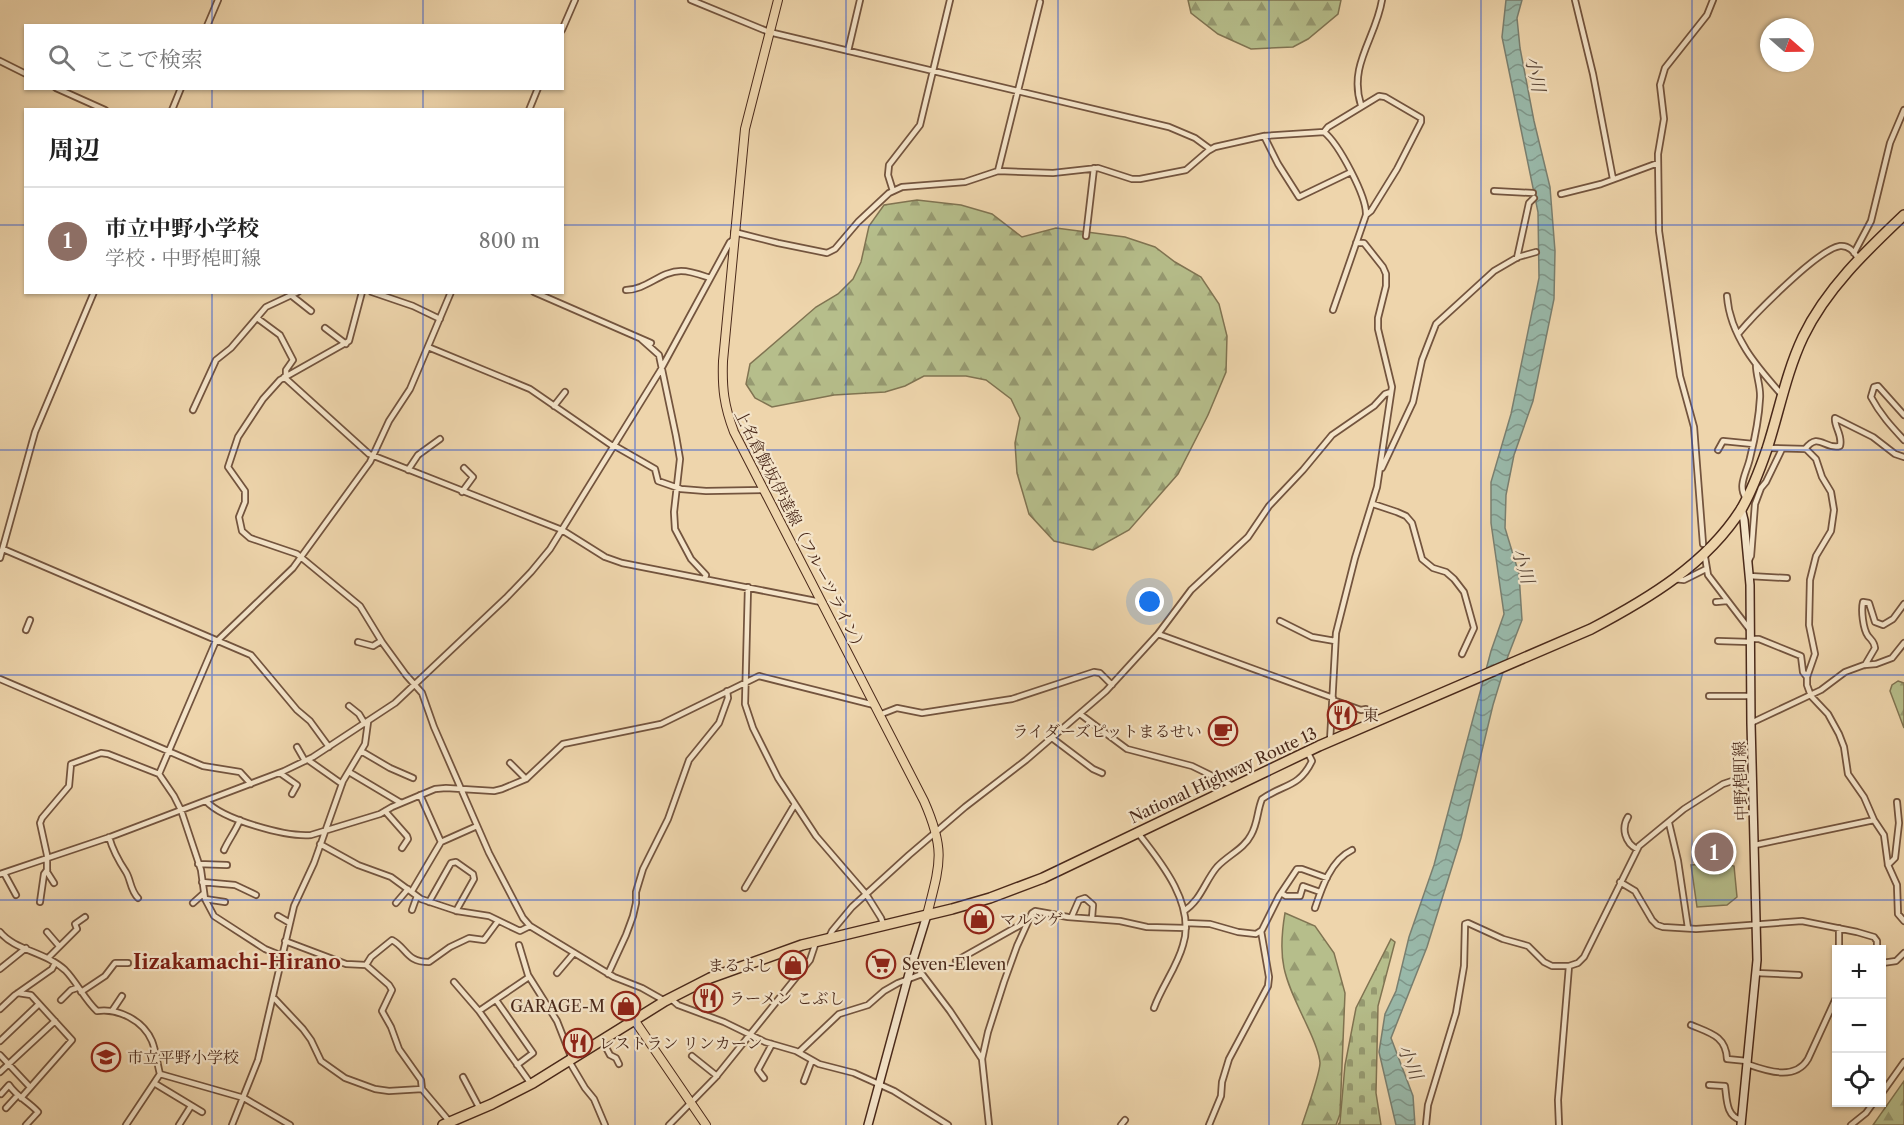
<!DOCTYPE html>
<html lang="ja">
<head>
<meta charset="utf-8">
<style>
	body { margin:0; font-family:"Libre Caslon Text","Noto Serif JP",serif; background:#f6f6f6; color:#222 }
	.controls { position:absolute; right:18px; bottom:18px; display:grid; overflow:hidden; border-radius:0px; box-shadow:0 2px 4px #0004 }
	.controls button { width:54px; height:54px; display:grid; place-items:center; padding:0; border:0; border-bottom:2px solid #e0e0e0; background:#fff; color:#222; font:30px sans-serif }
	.compass { position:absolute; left:1760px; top:18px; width:54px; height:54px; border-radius:50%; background:#fff; box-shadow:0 2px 4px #0004; rotate:110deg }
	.you { position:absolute; left:1150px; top:602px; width:21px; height:21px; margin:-15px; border:4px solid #fff; border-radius:50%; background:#1a73e8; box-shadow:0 0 0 9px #1a73e833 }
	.badge { display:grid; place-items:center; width:39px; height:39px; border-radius:50%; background:#0b8043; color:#fff; font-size:20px; font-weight:700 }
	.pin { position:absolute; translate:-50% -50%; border:3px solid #fff; box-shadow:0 2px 6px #0006 }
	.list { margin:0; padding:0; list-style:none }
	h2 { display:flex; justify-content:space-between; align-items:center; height:78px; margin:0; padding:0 24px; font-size:26px }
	h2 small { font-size:20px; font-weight:400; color:#767676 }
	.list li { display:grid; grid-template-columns:39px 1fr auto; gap:18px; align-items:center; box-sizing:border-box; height:108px; padding:0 24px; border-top:2px solid #e0e0e0 }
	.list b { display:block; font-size:22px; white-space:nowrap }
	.list p { margin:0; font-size:20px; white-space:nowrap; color:#767676 }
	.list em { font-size:20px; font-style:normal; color:#767676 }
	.icon { flex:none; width:33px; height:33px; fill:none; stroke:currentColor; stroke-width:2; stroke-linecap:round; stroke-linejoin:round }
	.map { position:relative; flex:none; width:1904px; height:1125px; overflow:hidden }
	.search { position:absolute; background:#fff; box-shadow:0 2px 4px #0004; left:24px; top:24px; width:540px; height:66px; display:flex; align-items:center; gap:15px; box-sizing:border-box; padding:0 21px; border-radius:0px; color:#767676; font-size:22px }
	.panel { position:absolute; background:#fff; box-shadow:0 2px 4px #0004; left:24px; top:108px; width:540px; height:186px; border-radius:0px }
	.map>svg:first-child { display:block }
	.grass { fill:#b6be8b; stroke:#807452; stroke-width:1.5 }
	.forest { fill:url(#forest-firs); stroke:#807452; stroke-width:1.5 }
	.cemetery { fill:url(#cemetery-stones); stroke:#807452; stroke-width:1.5 }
	.water { fill:url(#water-waves); stroke:#797f70; stroke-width:1.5 }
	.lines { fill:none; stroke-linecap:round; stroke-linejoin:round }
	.street-casing { stroke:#73543e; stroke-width:8 }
	.secondary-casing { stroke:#4a291a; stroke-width:10 }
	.primary-casing { stroke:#4a291a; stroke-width:10 }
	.highway-casing { stroke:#4a291a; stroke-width:12 }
	.street { stroke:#f4e4c9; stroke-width:4.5 }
	.secondary { stroke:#f4e4c9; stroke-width:7 }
	.primary { stroke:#eed5ac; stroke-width:8 }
	.highway { stroke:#eed5ac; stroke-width:9 }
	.grid { fill:none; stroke:#1d4ed8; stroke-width:1.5; stroke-opacity:0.55 }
	.labels { text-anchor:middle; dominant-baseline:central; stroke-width:4.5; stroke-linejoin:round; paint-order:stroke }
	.street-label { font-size:16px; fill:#4a291a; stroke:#f4e4c9 }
	.poi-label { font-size:16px; fill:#4a291a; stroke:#f4e4c9; text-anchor:start }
	.water-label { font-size:18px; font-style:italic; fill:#5a4637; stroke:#f4e4c9 }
	.quarter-label { font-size:20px; font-weight:bold; fill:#7a1f14; stroke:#f4e4c9 }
</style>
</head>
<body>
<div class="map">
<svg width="1904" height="1125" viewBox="0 0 1904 1125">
	<defs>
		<pattern id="forest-firs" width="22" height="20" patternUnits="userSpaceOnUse" patternTransform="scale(1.5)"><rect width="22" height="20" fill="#b6be8b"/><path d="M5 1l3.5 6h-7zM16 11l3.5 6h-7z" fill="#969a71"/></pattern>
		<pattern id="cemetery-stones" width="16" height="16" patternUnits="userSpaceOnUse" patternTransform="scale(1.5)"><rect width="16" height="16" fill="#b6be8b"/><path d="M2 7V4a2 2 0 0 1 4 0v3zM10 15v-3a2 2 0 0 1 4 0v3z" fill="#969a71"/></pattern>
		<pattern id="water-waves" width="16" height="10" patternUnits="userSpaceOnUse" patternTransform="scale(1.5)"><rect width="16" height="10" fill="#99b9aa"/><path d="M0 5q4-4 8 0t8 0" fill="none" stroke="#7f968a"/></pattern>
	</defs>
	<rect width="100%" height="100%" fill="#eed5ac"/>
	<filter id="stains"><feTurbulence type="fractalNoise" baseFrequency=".00333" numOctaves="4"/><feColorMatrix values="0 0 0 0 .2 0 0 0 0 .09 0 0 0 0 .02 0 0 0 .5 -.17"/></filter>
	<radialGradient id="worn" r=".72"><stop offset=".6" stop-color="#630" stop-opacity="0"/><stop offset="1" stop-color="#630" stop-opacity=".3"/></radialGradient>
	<!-- grass -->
	<path class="grass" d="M1721,863L1734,866L1737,897L1727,905L1697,907L1691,865Z"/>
	<!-- forest -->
	<path class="forest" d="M1188,0H1341L1338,14L1308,39L1293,47L1251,49L1218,34L1191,13Z
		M917,200L961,205L992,214L1022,237L1056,228L1125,237L1155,247L1175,262L1201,277L1219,304L1227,336L1226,372L1208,415L1178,474L1129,530L1093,550L1054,541L1029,514L1017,473L1015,443L1020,418L1011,399L986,380L966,376H924L905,386L885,392L834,395L772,407L755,398L746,384L750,364L816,307L838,294L853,279L861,262L869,226L884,205Z
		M1898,681L1904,683V728L1890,691L1892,685Z
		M1285,913L1315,926L1334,953L1345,993L1340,1114L1336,1125H1302C1306,1113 1320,1073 1320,1063C1319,1049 1310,1032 1304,1019C1284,977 1277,960 1285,913Z
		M1904,1081V1125H1873Z"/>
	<!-- cemetery -->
	<path class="cemetery" d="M1391,939L1395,942L1378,1006L1376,1093L1381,1125H1338L1340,1122L1345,1065L1356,1008Z"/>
	<!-- water -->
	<path class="water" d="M1506,0H1522L1517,18L1520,48L1534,121L1550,187L1555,251L1554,299L1533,401L1514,455L1506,495L1505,528L1519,574L1522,620L1508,656L1493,705L1461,838L1427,947L1391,1038L1413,1096L1415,1125H1396L1379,1052L1385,1014L1396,991L1409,937L1434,865L1491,651L1504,614L1491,523V482L1511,414L1539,278L1538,212L1502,37Z"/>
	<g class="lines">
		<!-- street casing -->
		<g class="street-casing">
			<path id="street" d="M691,0L769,32L1169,127L1195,138L1210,149
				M1575,0L1593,74L1613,179
				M207,26L218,0
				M562,30L575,0
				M848,51L860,0
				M0,61L26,74
				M56,88L105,110
				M1361,105C1348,65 1376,38 1382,0
				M172,110L181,88
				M529,110L538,88
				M1324,132L1328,127L1379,96L1385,97L1421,118V122L1397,169L1371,211L1366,215
				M1264,136L1278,164L1299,197L1351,172
				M998,171L1040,2
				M893,191L888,175L889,165L920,125L950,0
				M1494,191L1533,193
				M1561,194L1601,184L1658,163
				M734,232L778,243L827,253L835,249L858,222L889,193L902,187L965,182L998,171L1053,173L1098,168L1132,179H1140L1186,170L1208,151L1215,147L1264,136L1324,132C1339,144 1367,197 1366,215L1333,310
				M1086,236L1094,168
				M1854,253L1871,221L1890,143L1904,110
				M1517,258L1529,203L1534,198
				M626,290C646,290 661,271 681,271C691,271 701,275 710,278
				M362,292L349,341L280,380L263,399L238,437L228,467L245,491V502L239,517L242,531L250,538L297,554L360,606L382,642L406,675L422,693L434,727L489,853L523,918L530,926L614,977L642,988L665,1001
				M372,292L413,306L440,319
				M534,292L651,343
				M292,296L311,311
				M1727,296C1730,336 1757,367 1782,395
				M257,318L280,335L293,360L286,370V376
				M325,328L346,344
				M1738,334C1753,316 1818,249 1840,246C1849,245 1854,252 1858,258
				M641,339L659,355L676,436L680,459L674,512L675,529L691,559L706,575L705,578
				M428,347L530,389L614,447
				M284,377L369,454L562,530L605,557L622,563L821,602
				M554,406L565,392
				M193,410L216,360L231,348L266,307L298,292
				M1904,415L1878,386L1874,387L1871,397C1880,414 1891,426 1904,440
				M615,446L655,469L658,481L681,489L706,491L763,490
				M1767,448L1806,449L1816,459L1822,477L1831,492L1834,510L1831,531L1816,556L1810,580L1809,625L1815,654L1807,677V685L1811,696L1828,714L1839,734L1844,747L1848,774L1864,797L1874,820L1884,835L1888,865L1897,885L1898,914L1904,921
				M1805,449C1819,431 1824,450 1840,446C1843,435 1834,427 1835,418L1873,437L1895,454L1904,457
				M1718,450L1723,441L1753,444
				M1382,468L1413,402L1422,360L1436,324L1494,271L1518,257L1536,252
				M408,470L418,455L440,439
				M462,492L473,477L464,468
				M1746,498C1737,486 1747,472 1750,458C1755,438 1759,418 1760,398C1761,387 1756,376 1756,365
				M1373,504L1397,512L1406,516L1412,523L1422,559L1433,568L1446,572L1454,579L1464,592L1474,628L1462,654
				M1703,544L1694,427L1680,376L1659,231L1658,154L1664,119L1660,85L1665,68L1707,15L1713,0
				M3,549L251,655L297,710L310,721L329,747
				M1705,557L1708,575L1750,630
				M0,558L35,432L94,292
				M1748,562L1751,556L1755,504L1761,488L1766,482L1782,449
				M1749,576L1787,578
				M1674,579L1684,580L1706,569
				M748,587L745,704L753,728L778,778L816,836L866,894L881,918L884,926
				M1716,602L1727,601
				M1280,621L1312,637L1335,641
				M26,630L30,620
				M1158,634L1333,698
				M1750,639H1759L1801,656L1803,672L1807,677
				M1718,641L1750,642
				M358,642L373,646L381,641
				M1865,665L1875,648C1874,641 1872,641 1868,636C1863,629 1861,610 1863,602L1869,603L1875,622L1883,625L1893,619L1904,604
				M0,679L203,766L240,772L251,784
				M1709,696H1750
				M1333,700L1361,710L1366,709L1373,722
				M349,706L359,714L365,724
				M1080,714L1127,749L1192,766L1233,786
				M879,715L897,708L922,713L1012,699L1094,672L1100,673L1112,685
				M1751,723L1821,690L1845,672L1864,665L1876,664L1892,658L1904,643
				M1052,738L1093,769L1102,773
				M1330,741L1336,633L1355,558L1377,487L1392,387L1378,329V318L1386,286V274L1383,267L1364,243H1356
				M297,747L305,761
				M361,751L390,768L413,778
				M308,760L342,784
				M510,763L526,779
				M349,772L401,803
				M280,773L297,785L292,794
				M159,774L215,643L293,568L370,462L389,421L410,389L451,292
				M420,795L441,842
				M206,801C223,820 287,837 311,835L380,814L392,807L435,789L446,788L494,791L502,789L526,779L563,744L661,724L759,676L874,705
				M385,811L407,836L408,839L402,848
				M1628,817C1621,828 1625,843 1637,849
				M1669,823L1678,861L1688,928
				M1138,833C1161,862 1196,905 1183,945C1177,967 1162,986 1154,1008
				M109,837C113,851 118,860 126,872C131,880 130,890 138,898
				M320,844L358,865L391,877L421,899L457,911L489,916L520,931L530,926
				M1755,845L1874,820
				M224,850C229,839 235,832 240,820
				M198,864L227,865
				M1888,865L1895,858L1899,823L1897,802
				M4,873L16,895
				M0,874L110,837L284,771L313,757L395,703L506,598L531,572L550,549L660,371L730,242L733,240
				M202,882L235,885L256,895
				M1620,882L1635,891L1652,920L1657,925L1663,927L1696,929L1802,921L1857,932L1874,937L1877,941V950
				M54,883L47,872V855L40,823L42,818L69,786L71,764L101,753L108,754L159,774L174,796L181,810L201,870L205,899L214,916L265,949L282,956
				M745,888L795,804
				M412,891L441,842L477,826
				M1281,893L1286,896H1300L1303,886L1320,892
				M205,899L225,902
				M40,902L44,874L47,870
				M429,902L451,863L456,862L473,874L474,879L456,911
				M193,903L203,894
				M396,903L408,889
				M1315,908C1322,887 1331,860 1352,850
				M412,910L417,896
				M1184,911C1201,900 1205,881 1217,867C1228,855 1244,849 1251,835C1258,823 1257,811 1262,799C1283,784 1299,788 1312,761L1307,751
				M278,916L290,923
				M1072,916L1079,900L1085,898L1093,905L1092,918
				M1186,923L1210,924L1238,932L1256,934L1262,930L1279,896L1297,869H1302L1327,878
				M1839,928V950
				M0,932C14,950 46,952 65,970C77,982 84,999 97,1011C118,1008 143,1020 152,1041C156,1051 157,1063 160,1074L126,1125
				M47,932L59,946
				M828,939L832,931L852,907L909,855L965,807L1026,760L1106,691L1158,634L1191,590L1248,537L1269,506L1303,470L1332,435L1374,406L1385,394L1391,392
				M285,941L346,964L366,965L389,985L392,990L382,1011L391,1027L399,1049L421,1080L422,1089L449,1121
				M519,945L528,975L557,1021L572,1059
				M48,958L77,929L75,924L85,917
				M956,961L1029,920
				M913,962L950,1011L982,1059
				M1882,963L1896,961L1904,953
				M366,965L371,957L392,940C407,948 406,962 429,962L450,947L469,938L484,940L498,921
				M0,969L26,948
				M557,973L574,953
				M1756,973L1799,975
				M608,974L626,935L633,916L636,903V892L643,869L668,819L689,760L719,723L728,698L727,691
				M454,982L479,1011L531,1084
				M81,992L105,976L115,963H128
				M18,993L31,995L72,1040L21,1098
				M273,997L303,1029L311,1040L321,1061L345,1078L375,1089L389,1091L422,1089
				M671,999L678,1005L724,1022L765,1042L796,1051L819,1064L854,1073L894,1091L948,1125
				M61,1000L71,990L77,988
				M496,1000L533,1053L517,1065
				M0,1009L15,995L52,969L55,963
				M112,1011L122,996
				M479,1011L529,977
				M1691,1025C1710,1033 1726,1036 1727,1059L1747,1061
				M602,1040L610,1055L616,1058L619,1064
				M0,1041L39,1004
				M799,1052L839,1014L868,1005L884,991L898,983L922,974
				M0,1055L30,1087
				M692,1056L717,1076
				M569,1061L585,1088L594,1099L605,1125
				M1747,1064C1767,1071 1795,1081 1808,1059L1836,998
				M0,1072L55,1021
				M160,1074L244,1098L290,1125
				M463,1077L480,1109
				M764,1078L758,1070L772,1044
				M804,1081L812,1060
				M154,1083L202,1112
				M1709,1085L1725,1086C1727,1100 1726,1116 1741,1120
				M1882,1093L1904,1062
				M1,1094L9,1085C17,1097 28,1101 38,1112L26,1125
				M6,1108L17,1096
				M179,1125L191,1106
				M232,1125L258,1060L294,906L314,863L343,781L365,744L368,722
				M669,1125L715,1078L810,960L816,942
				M989,1125L982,1059L988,1032L1004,982L1017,946L1032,913L1035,911L1068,917L1120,921L1147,927L1186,928
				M1121,1125L1125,1120
				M1209,1125L1221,1096L1222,1082L1229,1059L1268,986L1269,977L1261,931
				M1426,1125L1428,1105L1456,1013L1464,966L1465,924L1468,923L1503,939L1528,946L1544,962L1552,966H1569L1578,963L1584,957L1639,846L1684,809L1723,784L1738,779L1753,778
				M1559,1125L1558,1100L1569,966
				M1851,1125L1866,1113L1874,1102"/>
		</g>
		<!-- secondary casing -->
		<g class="secondary-casing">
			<path id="secondary" d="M868,1125L910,970L927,915
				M1741,1125L1757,960L1751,723L1750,585L1744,520L1741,508"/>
		</g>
		<!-- primary casing -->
		<g class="primary-casing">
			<path id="primary" d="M778,0L745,129L723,361C722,388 724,406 734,432L924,801C946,851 940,864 927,915
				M635,1021L706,1125"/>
		</g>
		<!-- highway casing -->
		<g class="highway-casing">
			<path id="highway" d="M443,1125L492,1104L533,1083L665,1001L710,978L802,945L952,909L990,898L1043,878L1319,746L1591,629C1648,599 1707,564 1742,508C1752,490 1760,469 1767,449C1779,412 1786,373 1803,337C1826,289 1866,251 1904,215"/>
		</g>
		<!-- street -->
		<use href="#street" class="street"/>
		<!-- secondary -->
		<use href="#secondary" class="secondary"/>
		<!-- primary -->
		<use href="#primary" class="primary"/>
		<!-- highway -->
		<use href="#highway" class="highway"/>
	</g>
	<!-- grid -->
	<path class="grid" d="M212,0V26M423,0V26M635,0V1125M846,0V1125M1058,0V1125M1269,0V1125M1481,0V1125M1692,0V1125M212,88V110M423,88V110M0,225H26M562,225H1904M212,292V1125M423,292V1125M0,450H1904M0,675H1904M0,900H1904"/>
	<!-- icons -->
	<defs>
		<g id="restaurant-ring" transform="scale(1.5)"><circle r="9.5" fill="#f4e4c9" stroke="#8f2418" stroke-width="1.5"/><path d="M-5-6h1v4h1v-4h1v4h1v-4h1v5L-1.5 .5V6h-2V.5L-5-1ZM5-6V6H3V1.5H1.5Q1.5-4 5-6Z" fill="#8f2418"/></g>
		<g id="cafe-ring" transform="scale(1.5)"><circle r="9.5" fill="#f4e4c9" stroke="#8f2418" stroke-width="1.5"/><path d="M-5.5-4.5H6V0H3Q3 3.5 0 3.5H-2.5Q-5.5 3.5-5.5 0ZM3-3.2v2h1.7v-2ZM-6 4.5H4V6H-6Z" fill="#8f2418"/></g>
		<g id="shop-ring" transform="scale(1.5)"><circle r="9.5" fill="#f4e4c9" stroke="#8f2418" stroke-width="1.5"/><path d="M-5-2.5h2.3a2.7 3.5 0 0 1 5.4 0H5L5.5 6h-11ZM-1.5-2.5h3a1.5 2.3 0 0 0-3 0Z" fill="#8f2418"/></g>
		<g id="supermarket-ring" transform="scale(1.5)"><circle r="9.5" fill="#f4e4c9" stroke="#8f2418" stroke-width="1.5"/><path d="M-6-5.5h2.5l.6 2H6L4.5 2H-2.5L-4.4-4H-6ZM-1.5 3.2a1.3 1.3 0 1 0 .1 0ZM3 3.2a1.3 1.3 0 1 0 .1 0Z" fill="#8f2418"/></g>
		<g id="school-ring" transform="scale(1.5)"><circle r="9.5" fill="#f4e4c9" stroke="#8f2418" stroke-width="1.5"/><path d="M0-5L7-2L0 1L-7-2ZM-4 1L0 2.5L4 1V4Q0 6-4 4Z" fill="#8f2418"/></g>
	</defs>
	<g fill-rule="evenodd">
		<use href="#restaurant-ring" x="1342" y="715"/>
		<use href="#cafe-ring" x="1223" y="731"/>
		<use href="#shop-ring" x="979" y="919"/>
		<use href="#supermarket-ring" x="881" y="964"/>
		<use href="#shop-ring" x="793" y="965"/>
		<use href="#restaurant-ring" x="708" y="998"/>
		<use href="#shop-ring" x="626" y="1006"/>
		<use href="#restaurant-ring" x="578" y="1043"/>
		<use href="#school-ring" x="106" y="1057"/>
	</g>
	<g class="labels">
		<!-- street labels -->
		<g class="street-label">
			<text transform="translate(801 531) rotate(63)">上名倉飯坂伊達線（フルーツライン）</text>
			<text transform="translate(1223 775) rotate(-25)">National Highway Route 13</text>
			<text transform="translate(1740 781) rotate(-92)">中野梍町線</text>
		</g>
		<!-- poi labels -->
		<g class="poi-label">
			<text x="1363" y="715">東</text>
			<text x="1202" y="731" text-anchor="end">ライダーズピットまるせい</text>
			<text x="1000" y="919">マルシゲ</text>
			<text x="902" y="964">Seven-Eleven</text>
			<text x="772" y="965" text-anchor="end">まるよし</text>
			<text x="729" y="998">ラーメン こぶし</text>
			<text x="605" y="1006" text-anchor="end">GARAGE-M</text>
			<text x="599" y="1043">レストラン リンカーン</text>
			<text x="127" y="1057">市立平野小学校</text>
		</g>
		<!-- water labels -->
		<g class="water-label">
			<text transform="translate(1535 74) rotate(78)">小川</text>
			<text transform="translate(1523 566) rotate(73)">小川</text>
			<text transform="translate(1410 1062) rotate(67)">小川</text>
		</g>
		<!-- quarter labels -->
		<g class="quarter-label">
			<text x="237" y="962">Iizakamachi-Hirano</text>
		</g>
	</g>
	<rect width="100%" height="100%" filter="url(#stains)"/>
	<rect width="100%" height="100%" fill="url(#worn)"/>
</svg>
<div class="controls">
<button>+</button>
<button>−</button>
<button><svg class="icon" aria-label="locate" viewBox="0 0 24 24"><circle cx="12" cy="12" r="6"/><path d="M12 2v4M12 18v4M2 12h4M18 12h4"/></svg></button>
</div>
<svg class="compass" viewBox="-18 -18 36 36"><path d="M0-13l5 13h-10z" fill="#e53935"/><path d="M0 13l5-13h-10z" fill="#767676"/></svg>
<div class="you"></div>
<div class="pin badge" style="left:1714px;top:852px;background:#8d6e63">1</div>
<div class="search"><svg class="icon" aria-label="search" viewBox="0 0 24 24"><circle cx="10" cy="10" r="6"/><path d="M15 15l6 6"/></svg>ここで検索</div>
<section class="panel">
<h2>周辺<small></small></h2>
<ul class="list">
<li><span class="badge" style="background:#8d6e63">1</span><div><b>市立中野小学校</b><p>学校 · 中野梍町線</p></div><em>800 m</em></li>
</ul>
</section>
</div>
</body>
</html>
